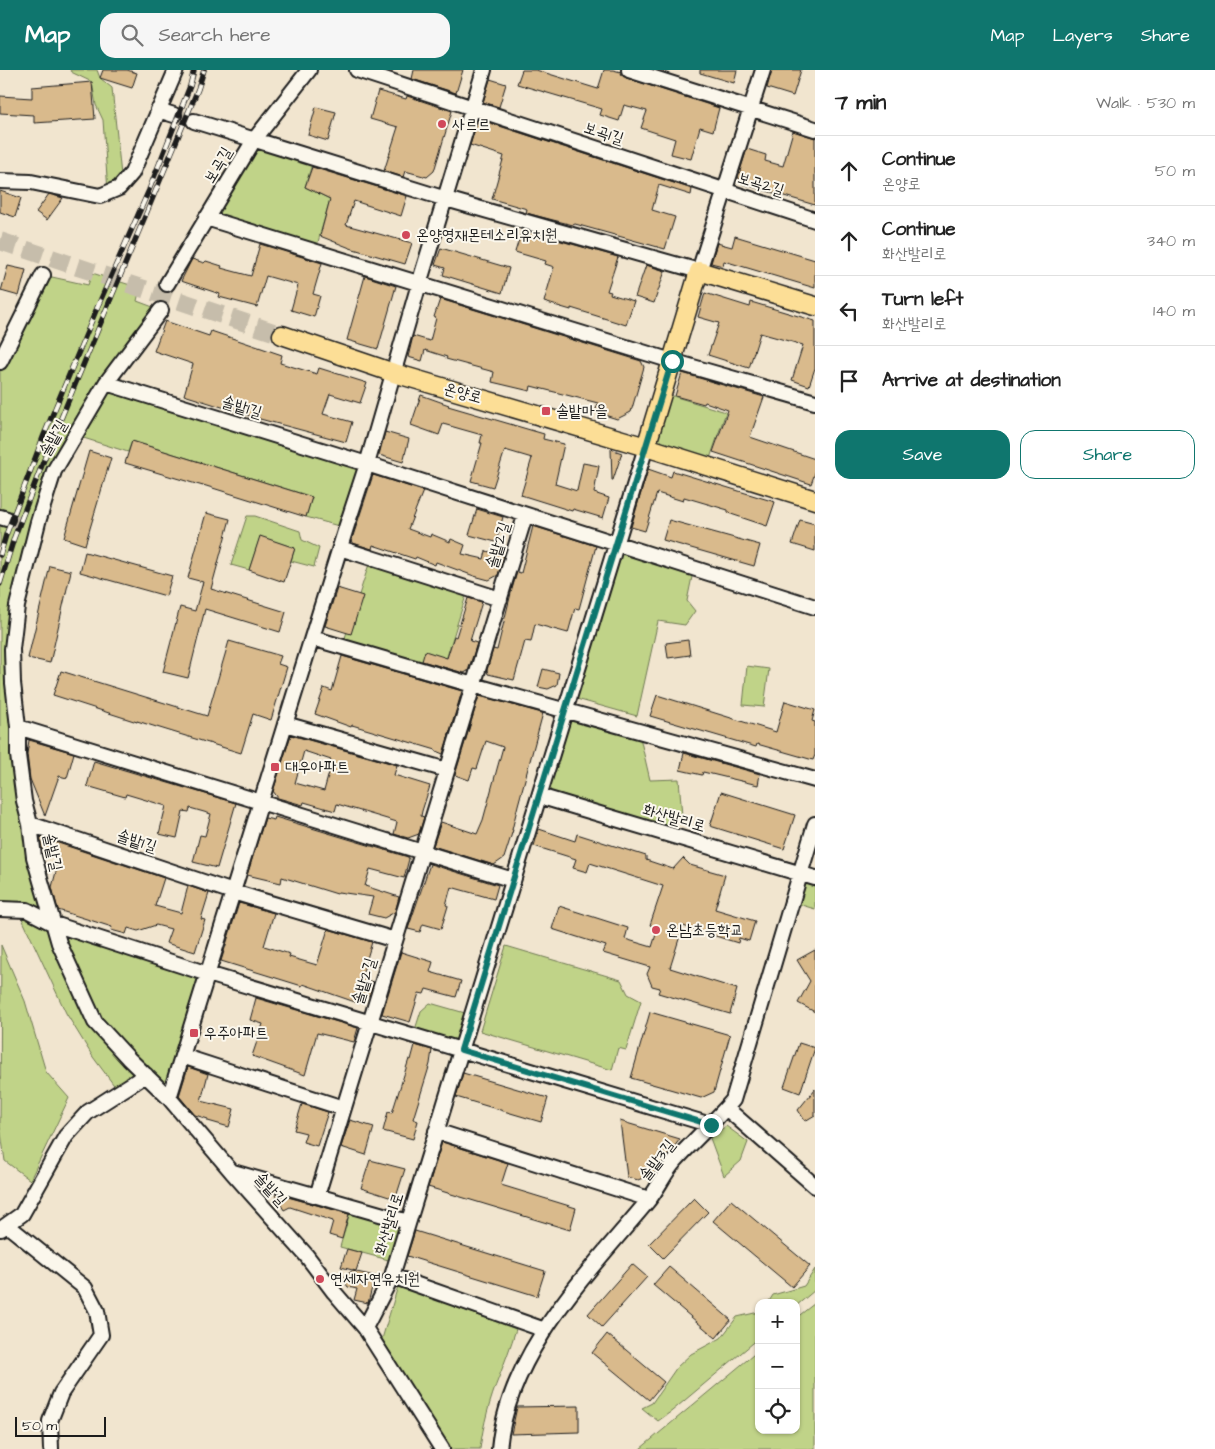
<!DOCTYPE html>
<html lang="en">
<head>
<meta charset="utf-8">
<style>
	body { margin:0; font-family:"Architects Daughter","Poor Story",sans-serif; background:#f6f6f6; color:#222 }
	.controls { position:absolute; right:15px; bottom:15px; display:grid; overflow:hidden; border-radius:10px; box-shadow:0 1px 4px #0004 }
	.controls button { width:45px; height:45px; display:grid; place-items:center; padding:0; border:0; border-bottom:1px solid #e0e0e0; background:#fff; color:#222; font:25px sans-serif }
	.scale { position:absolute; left:15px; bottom:12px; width:91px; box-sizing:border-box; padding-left:5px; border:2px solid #1c1c1c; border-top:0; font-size:14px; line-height:18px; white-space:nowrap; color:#1c1c1c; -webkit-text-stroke:4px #fbf7ec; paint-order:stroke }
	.stop { position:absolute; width:15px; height:15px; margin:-11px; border:4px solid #0f766e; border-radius:50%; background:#fff }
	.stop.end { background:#0f766e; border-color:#fff; box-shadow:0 1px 5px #0008 }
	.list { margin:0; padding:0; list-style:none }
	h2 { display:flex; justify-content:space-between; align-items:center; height:65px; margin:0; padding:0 20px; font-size:21px }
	h2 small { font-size:16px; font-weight:400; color:#767676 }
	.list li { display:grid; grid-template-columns:32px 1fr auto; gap:15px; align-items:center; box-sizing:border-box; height:70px; padding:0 20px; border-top:1px solid #e0e0e0 }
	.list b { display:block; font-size:19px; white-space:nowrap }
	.list p { margin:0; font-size:16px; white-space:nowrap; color:#767676 }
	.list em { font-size:16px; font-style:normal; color:#767676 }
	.actions { display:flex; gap:10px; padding:15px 20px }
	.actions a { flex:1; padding:11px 0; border:1px solid #0f766e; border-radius:15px; text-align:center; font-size:18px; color:#0f766e }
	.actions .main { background:#0f766e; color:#fff }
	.icon { flex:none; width:28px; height:28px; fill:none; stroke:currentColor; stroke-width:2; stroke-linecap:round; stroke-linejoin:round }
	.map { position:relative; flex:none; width:815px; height:1379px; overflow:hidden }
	header { display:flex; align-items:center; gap:30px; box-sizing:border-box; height:70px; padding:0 25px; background:#0f766e; color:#fff }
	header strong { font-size:24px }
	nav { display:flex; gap:28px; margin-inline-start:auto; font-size:18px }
	.search { width:350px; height:45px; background:#f6f6f6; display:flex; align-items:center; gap:12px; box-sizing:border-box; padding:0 18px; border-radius:15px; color:#767676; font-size:19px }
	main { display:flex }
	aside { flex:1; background:#fff }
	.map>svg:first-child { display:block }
	.green { fill:#c0d388; stroke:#6e7852 }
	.building { fill:#d9ba8c; stroke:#1c1c1c; fill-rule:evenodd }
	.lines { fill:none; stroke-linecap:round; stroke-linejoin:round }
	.minor-tunnel { stroke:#c6bdab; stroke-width:14; stroke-dasharray:14 7; stroke-linecap:butt }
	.major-tunnel { stroke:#c6bdab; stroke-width:18; stroke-dasharray:18 9; stroke-linecap:butt }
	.minor-casing { stroke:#1c1c1c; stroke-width:18 }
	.major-casing { stroke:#1c1c1c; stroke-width:21 }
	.minor { stroke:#fbf7ec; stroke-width:14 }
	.major { stroke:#fcde96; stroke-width:18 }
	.rail-casing { stroke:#1c1c1c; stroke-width:5.5 }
	.rail { stroke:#fbf7ec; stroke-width:4; stroke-dasharray:11; stroke-linecap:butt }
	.route { stroke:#0f766e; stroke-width:6 }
	.poi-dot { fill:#d1495b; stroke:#fbf7ec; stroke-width:2 }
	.labels { text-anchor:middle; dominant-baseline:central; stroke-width:4; stroke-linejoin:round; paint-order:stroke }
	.poi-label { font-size:16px; fill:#1c1c1c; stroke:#fbf7ec; text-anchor:start }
	.street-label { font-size:16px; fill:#1c1c1c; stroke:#fbf7ec }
</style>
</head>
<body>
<header>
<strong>Map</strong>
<div class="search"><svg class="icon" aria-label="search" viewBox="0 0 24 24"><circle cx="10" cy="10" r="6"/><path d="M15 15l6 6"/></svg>Search here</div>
<nav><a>Map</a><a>Layers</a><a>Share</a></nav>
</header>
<main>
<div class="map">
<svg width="815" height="1379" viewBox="0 0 815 1379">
	<rect width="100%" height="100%" fill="#f1e5cf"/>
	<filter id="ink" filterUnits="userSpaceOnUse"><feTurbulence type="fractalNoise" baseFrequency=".02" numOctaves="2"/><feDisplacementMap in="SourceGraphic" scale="10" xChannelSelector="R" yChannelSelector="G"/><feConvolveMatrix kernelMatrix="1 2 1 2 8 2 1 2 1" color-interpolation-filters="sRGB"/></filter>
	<g filter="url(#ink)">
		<!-- green -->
		<path class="green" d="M70,0H97L100,8L112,18L122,115L108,122L103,50L96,35L92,12L71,2Z
			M254,70L314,88L305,117L330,129L315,183L206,148Z
			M92,203L140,218L137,231L161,240L106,313L367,394L346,458L306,447L312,427L132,371L128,382L74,365L54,401L17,536L18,685L54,854L208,904L169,1028L146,1005L119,1022L93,987L66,943L19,842L0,839V292L43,205L88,215Z
			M663,323L726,342L707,397L646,377Z
			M247,446H255L300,461L302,470L319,478L314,497L291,491L295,478L260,467L249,500L231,495Z
			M619,479L693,502L687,531L695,541L685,555L658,551L637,646L573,628Z
			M371,488L468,519L441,606L342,577Z
			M747,596L769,599L764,637L743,635Z
			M566,643L639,663L650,710L679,709L682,746L657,761L539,726Z
			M799,803L815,808V839L791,832Z
			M1,875L25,931L46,1002L69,1028L30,1110L5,1091L0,1056Z
			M506,876L621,910L628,924L641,931L626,980L618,978L612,1000L480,961Z
			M430,933L472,945L461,980L413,966L421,941Z
			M726,1056L748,1072L741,1091L724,1106L710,1068Z
			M350,1142L408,1152L396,1192L340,1177Z
			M815,1199V1220L796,1236V1233H768L773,1225L804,1216Z
			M398,1216L516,1259C511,1276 505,1291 499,1307C490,1329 483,1355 480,1379H450L382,1269Z
			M815,1233V1379H640L759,1280V1360H796V1248Z
			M759,1242V1268L672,1341L658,1351L642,1338L652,1333L677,1297L691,1284L721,1268L737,1247Z"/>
		<!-- building -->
		<path class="building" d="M103,0H127L137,3L132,18L100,8Z
			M414,0H463L456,23L412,9Z
			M522,0H536L598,19L604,0H613L621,2L626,8L719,38L713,61L700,57L691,89L671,84L675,69L641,58L647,41L624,35L619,51L600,45L602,39L517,14Z
			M700,0H737L734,13L700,3Z
			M772,0H801L793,26L767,18Z
			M490,9L506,14L499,37L483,32Z
			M92,12L95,49L34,53V45L0,43V26L32,28V17Z
			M378,21L406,29L407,26L452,41L434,101L427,107L405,101L403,107L384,101L398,57L370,49Z
			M316,37L336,42L328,71L308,65Z
			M478,49L692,119L691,125L659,115L652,140L675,147L665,179L575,154L573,155L553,150L526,143L527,139L492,129L504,86L470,75Z
			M793,61L815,68V135L743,114L738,107L747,79L766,85L765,91L783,96Z
			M312,97L407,126L401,146L354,131L346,155L412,173L405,194L350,178L320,166L330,129L305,117Z
			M0,121L21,128L15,147L0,142Z
			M49,124L63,128L47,150L36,142Z
			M522,160L618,187L607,221L611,222L610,224L634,231L626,255L571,238V240L544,232L554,197L545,194L546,191L515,182Z
			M735,166L815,190V218L724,191L723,196L711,193L717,173L732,177Z
			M260,174L322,193L313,224L320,226L314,247L291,240L298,215L266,206L257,237L219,227L220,224L181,211L192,189L204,193L206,191L222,196L221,198L251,206Z
			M441,178L509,198L502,223L443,205L445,198L435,195Z
			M646,195L665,201L654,233L635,227Z
			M8,196L26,200L19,226L1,221Z
			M365,206L396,216L378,279L347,270Z
			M705,223L750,237L751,232L815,251V298L809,316L792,310L803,275L760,263L749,298L708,285L719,253L698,247Z
			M440,229L641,291L644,297L631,342L617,349L595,342L598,333L531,316L530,321L492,312L494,302L446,289L447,287L425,280L422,291L408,287L413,266L430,271L436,248L434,247Z
			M165,251L209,266L211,261L282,285L280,293L317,304L319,298L367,313L360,333L330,324L323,344L352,352L346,372L260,349L184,325L193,294L154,281Z
			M682,303L764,327L750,367L815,389V403L811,414L713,382L728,340L705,332L704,334L675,326Z
			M421,325L449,335L448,336L544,364L543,369L564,374L555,414L577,421L583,393L599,396L594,423L609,428L603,448L573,439L572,441L521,425L532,388L505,380L493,417L471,411L482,373H480L482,365L443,354L439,365L411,355Z
			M385,362L409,369L403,392L379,385Z
			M132,371L312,427L306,447L203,415V416L125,393Z
			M611,379L622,383L613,410H612Z
			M89,381L111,388L85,475L64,468Z
			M648,399L671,407L673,401L775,432L767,456L728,443V440L684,427L683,431L657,423L645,461L631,457Z
			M373,405L423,421L408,459L430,467L431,464L450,472L451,469L465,475L462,484L484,489L486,481L504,485L498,505L489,510L474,506L436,492L435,495L416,487L415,489L373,475L372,479L353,473L352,469Z
			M477,439L503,447L496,472L469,465Z
			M206,443L230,449L211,519L286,542L280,562L205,539L188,608L163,602L180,537L195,541L203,512L188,508Z
			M669,450L760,475L754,496L663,470Z
			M800,450L815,454V481L792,474Z
			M533,456L596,476L579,539L575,538L568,563L535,554L531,572L525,571L514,610L488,604L487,600L493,579L497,580L512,519L517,502L521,503Z
			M260,466L295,478L284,512L249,500Z
			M85,482L172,506L166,526L80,502Z
			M50,496L71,501L50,593L28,588Z
			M337,518L363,526L351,564L325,556Z
			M468,528L482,532L470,571L477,573L468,601L464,603L422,591L425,581L447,588L454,566L456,567Z
			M688,570L690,585L668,588L666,573Z
			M229,571L281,586L278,594L287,597L271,650L253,644L241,683L137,651V652L53,625L61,601L207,646Z
			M342,586L462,621L443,684L436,681V680L352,655L351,657L315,644L324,618L332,621Z
			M543,599L559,603L557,615L548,619L538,617Z
			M657,625L776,662L785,631L815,640L812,651L815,652V685L813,690L757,674L756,677L650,646Z
			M479,626L543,643L518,735L512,760H513L504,788L494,795L433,776L441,752L477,764L483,750L503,677L486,671L477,699L473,698L469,710L455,705Z
			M291,665L397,695L394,705L430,716L422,741L421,746L424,747L419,764L408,768L394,764L397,752L337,734L335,741L304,732L303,735L278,728L273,721ZM304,681L331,690L329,699H330L324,721L295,713Z
			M29,670L74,683L67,708L59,706L45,746L30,709L27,684Z
			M684,683L760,704L758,715L703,702L702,705L680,700Z
			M94,691L236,733L217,798L193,792L200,765L205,766L211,744L190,738L189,742L183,741L177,768L159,764L166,736L126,724L125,727L87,716Z
			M721,722L795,745L784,779L710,756Z
			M275,747L408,787L409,789L404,808L370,799L365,816L399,827L395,842L384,848L368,844L373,827L338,822L337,824L282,807L281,813L247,805L265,748L274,750Z
			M539,759L575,771L577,764L646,786V790L673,799L683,788L690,795L725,805L715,839L755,851L749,871L739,868L738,873L683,856L670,898L737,919L730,944L658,923L660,918L652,916L647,904L650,897L603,883L606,876L552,859L559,836L628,858L625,869L652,877L658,858L650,855L663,816L590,793L587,802L573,798L576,789L534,776Z
			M40,767L164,808L155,836L181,843L188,816L209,823L201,849L205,850L195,882L166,873L171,859L156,855L138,861L128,858L126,864L111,860L112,857L58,840L52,817L57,798H54L59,785L42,779Z
			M430,794L498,815L494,829L451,817L446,835L448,836L441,859L423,854L420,862L408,859Z
			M239,833L274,843L264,876L290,884L289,887L317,895L328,859L372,872L361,908L373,912L370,924L358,933L303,914L302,916L221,891Z
			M815,880V942L798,933L810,911L797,890Z
			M401,882L433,892L430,902L461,911L456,927L426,919L424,924L419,923L410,952L382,944Z
			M256,928L358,958L354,972L317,963L305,1005L252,986L263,954L250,950Z
			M650,942L730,965L714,1022L701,1028L631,1008Z
			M799,973L815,978L800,1023L784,1017Z
			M415,975L432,980L430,994L413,1049L418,1051L413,1069L383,1061L388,1042L392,1043L409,989L411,990Z
			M188,997L208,1004L201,1031L234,1039L229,1057L208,1051V1049L195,1045L179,1026Z
			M463,1003L548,1028L541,1052L456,1027Z
			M815,1019V1045L805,1051L798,1040Z
			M302,1034L328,1042L317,1076L303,1072L306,1063L294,1060Z
			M350,1050L374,1057L366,1085L341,1077Z
			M620,1051L680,1069L654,1103L638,1110L627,1107Z
			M442,1072L508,1093L501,1115L576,1138L570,1160L428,1117Z
			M370,1090L405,1099L397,1124L389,1127L361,1118Z
			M277,1124L349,1144L342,1169L329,1165L333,1151L290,1137L284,1140L275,1125Z
			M694,1128L708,1142L663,1188L649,1174Z
			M731,1130L810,1196L792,1217L713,1151Z
			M415,1161L545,1201L537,1226L407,1186Z
			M347,1179L362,1183L356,1201L341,1197Z
			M632,1194L647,1207L602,1257L588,1244Z
			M669,1197L731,1250L716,1268L653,1215Z
			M352,1201L375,1206L368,1233L354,1230L357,1219L348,1217L342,1208Z
			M607,1264L664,1312L649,1330L592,1283Z
			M579,1336V1362L511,1364L517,1337Z"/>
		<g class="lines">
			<!-- minor-tunnel -->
			<path class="minor-tunnel" d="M174,45L194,51
				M7,449L27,456"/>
			<!-- major-tunnel -->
			<path class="major-tunnel" d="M0,171L282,265"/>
			<!-- minor casing -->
			<g class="minor-casing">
				<path id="minor" d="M357,0L815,150
					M629,0L815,59
					M158,40L174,45
					M194,51L446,129L699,201L763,0
					M0,111L31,112L100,126L119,118L132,103L176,0
					M206,148L672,291L815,332
					M167,214L254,70L309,0
					M161,240L106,313L54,401L38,452L17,536L12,579L13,613L18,657V685L24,731L30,754L34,787L59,873L95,952L129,989L169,1028L232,1102L306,1185L334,1222L365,1258L442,1379
					M0,292L43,205
					M106,313L367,394L815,537
					M0,447L7,449
					M340,478L500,529
					M312,568L473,615L815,710
					M285,654L447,700
					M18,657L513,810
					M539,726L815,808
					M30,754L233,822L395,870
					M0,839L27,840L54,854L208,904L711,1055
					M182,986L343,1038
					M169,1028L346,458L367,394L419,214L484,0
					M726,1038L815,1116
					M436,1061L649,1129
					M233,1102L408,1152
					M317,1126L525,446
					M7,1155L85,1218L97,1241L101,1265L61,1323L50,1351L51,1379
					M1,1159L22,1144L66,1066L88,1042L146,1005
					M392,1206L545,1260
					M365,1258L392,1206L646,377
					M499,1379C508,1282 588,1203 647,1132C658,1119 664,1103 675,1091C694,1070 715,1051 733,1030L815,754"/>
			</g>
			<!-- major casing -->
			<g class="major-casing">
				<path id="major" d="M282,265L394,303L646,377L815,430
					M646,377L699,201L815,236"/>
			</g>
			<!-- minor -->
			<use href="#minor" class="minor"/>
			<!-- major -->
			<use href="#major" class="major"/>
			<!-- rail casing -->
			<g class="rail-casing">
				<path id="rail" d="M0,485L6,465L44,365L97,238L149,120L190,16L194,0
					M0,514L14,468L47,382L198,19L204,0"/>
			</g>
			<!-- rail -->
			<use href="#rail" class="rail"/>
		</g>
	</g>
	<g class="lines" filter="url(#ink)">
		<!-- route -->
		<path class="route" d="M672,291L461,980L711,1055"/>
	</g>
	<!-- markers -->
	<g class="poi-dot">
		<circle cx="442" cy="54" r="5"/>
		<circle cx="406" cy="165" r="5"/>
		<rect x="541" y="336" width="10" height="10" rx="2.5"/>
		<rect x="270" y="692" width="10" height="10" rx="2.5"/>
		<circle cx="656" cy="860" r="5"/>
		<rect x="189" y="958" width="10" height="10" rx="2.5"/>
		<circle cx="320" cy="1209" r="5"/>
	</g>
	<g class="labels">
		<!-- poi labels -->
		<g class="poi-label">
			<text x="452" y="54">사르르</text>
			<text x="416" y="165">온양영재몬테소리유치원</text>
			<text x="556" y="341">솔밭마을</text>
			<text x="285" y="697">대우아파트</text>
			<text x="666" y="860">온남초등학교</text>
			<text x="204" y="963">우주아파트</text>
			<text x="330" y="1209">연세자연유치원</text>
		</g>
		<!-- street labels -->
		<g class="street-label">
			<text transform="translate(604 63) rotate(18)">보곡1길</text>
			<text transform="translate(218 95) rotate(-59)">보곡길</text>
			<text transform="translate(761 114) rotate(17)">보곡2길</text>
			<text transform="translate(463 323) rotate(16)">온양로</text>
			<text transform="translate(242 337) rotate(17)">솔밭1길</text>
			<text transform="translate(53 368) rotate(-60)">솔밭길</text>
			<text transform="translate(498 475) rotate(-73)">솔밭2길</text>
			<text transform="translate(674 748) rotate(16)">화산발리로</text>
			<text transform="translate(137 771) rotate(18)">솔밭1길</text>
			<text transform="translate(53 782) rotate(78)">솔밭길</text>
			<text transform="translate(364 911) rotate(-73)">솔밭2길</text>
			<text transform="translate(657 1090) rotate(-52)">솔밭3길</text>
			<text transform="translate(271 1119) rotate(48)">솔밭길</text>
			<text transform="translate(389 1154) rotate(-73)">화산발리로</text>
		</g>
	</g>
</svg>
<div class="controls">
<button>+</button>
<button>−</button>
<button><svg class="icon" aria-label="locate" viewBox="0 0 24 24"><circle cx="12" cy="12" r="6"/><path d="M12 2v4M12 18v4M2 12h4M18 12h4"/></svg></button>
</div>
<div class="scale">50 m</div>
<div class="stop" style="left:672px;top:291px"></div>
<div class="stop end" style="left:711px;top:1055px"></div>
</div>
<aside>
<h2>7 min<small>Walk · 530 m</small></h2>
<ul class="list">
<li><svg class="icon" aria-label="ahead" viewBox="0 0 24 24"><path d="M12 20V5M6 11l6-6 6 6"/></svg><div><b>Continue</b><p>온양로</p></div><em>50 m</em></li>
<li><svg class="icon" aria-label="ahead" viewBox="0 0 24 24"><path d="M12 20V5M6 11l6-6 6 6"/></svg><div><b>Continue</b><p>화산발리로</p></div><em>340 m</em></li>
<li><svg class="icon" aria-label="left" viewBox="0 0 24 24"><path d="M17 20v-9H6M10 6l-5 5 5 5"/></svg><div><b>Turn left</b><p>화산발리로</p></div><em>140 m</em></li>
<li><svg class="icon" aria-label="arrive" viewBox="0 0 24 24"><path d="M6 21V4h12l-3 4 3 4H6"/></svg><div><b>Arrive at destination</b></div></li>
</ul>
<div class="actions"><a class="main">Save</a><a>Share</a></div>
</aside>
</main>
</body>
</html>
